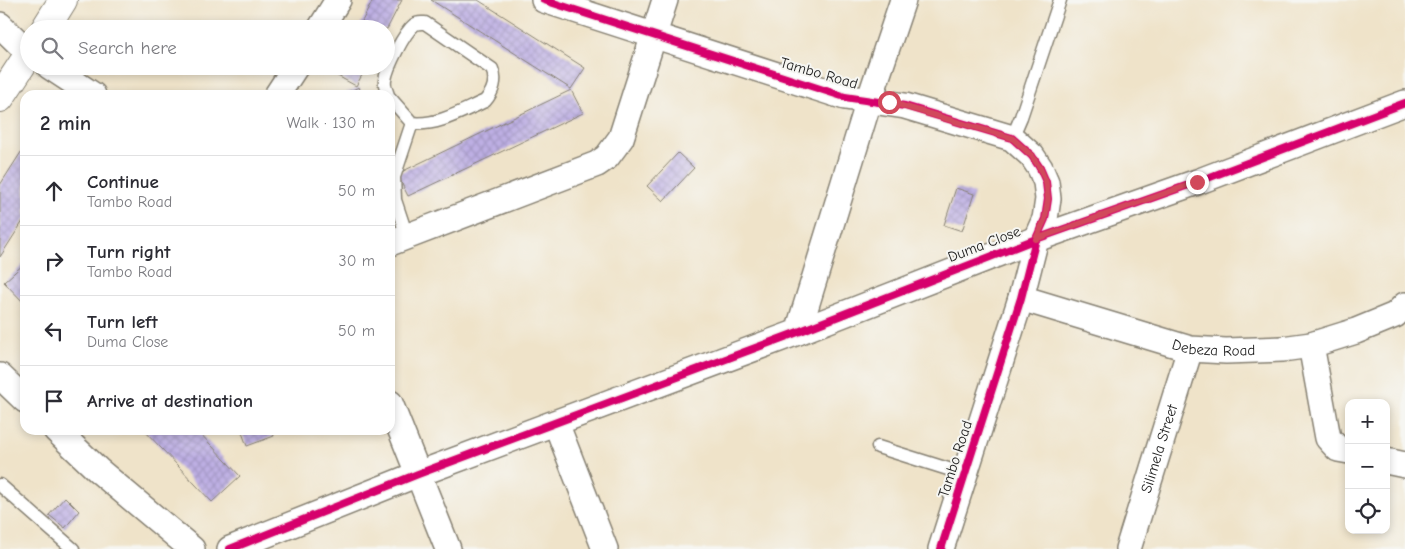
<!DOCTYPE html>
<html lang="en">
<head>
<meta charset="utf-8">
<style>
	body { margin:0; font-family:"Comic Neue",sans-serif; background:#f2f2f3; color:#2b2b33 }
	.controls { position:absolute; right:15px; bottom:15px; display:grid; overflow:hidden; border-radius:10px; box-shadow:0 2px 8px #0003 }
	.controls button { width:45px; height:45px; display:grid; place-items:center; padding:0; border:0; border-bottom:1px solid #e1e1e2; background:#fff; color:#2b2b33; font:25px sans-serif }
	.stop { position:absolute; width:15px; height:15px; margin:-11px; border:4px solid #d1495b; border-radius:50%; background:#fff }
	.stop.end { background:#d1495b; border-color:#fff; box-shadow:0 1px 5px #0008 }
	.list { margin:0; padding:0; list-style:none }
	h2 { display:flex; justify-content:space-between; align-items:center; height:65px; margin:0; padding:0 20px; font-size:21px }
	h2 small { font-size:16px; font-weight:400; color:#7c7c81 }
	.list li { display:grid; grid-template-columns:32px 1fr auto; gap:15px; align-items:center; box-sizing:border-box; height:70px; padding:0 20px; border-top:1px solid #e1e1e2 }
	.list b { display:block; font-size:19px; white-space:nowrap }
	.list p { margin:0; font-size:16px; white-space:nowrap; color:#7c7c81 }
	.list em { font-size:16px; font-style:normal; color:#7c7c81 }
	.icon { flex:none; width:28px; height:28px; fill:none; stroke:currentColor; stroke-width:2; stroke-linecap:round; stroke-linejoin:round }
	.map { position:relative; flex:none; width:1405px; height:549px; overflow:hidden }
	.search { position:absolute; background:#fff; box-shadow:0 2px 8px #0003; left:20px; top:20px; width:375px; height:55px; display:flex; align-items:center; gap:12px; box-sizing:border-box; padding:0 18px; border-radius:28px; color:#7c7c81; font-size:19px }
	.panel { position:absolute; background:#fff; box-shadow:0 2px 8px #0003; left:20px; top:90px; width:375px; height:345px; border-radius:15px }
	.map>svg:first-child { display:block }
	.building { fill:url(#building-cross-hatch) }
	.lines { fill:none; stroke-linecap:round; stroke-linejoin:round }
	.lane-casing { stroke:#868072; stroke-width:15 }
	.street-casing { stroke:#868072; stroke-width:28 }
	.secondary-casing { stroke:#868072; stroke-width:30 }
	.lane { stroke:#fff; stroke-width:12 }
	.street { stroke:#fff; stroke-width:25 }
	.secondary { stroke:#fff; stroke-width:28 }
	.cycleway-casing { stroke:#f6f6f2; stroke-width:11 }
	.cycleway { stroke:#d6006c; stroke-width:8 }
	.route { stroke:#d1495b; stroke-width:6 }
	.labels { text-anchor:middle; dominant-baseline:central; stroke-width:4; stroke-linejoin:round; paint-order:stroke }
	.street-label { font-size:15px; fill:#1c1c1c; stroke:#f6f6f2 }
</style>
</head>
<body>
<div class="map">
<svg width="1405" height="549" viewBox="0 0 1405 549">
	<defs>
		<pattern id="building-cross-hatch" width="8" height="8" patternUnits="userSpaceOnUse" patternTransform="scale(1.25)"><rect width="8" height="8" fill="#bdafe3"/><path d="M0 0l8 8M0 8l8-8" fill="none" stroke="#a296c2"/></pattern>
	</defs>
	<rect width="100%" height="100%" fill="#f6f6f2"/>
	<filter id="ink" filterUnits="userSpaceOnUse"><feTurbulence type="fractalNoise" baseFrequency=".02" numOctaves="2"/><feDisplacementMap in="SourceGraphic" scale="10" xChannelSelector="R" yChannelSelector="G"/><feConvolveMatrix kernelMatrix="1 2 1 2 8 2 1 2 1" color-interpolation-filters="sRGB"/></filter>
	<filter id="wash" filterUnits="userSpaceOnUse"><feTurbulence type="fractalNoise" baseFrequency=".0096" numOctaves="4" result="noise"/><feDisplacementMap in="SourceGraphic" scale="20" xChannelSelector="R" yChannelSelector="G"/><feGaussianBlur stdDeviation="1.12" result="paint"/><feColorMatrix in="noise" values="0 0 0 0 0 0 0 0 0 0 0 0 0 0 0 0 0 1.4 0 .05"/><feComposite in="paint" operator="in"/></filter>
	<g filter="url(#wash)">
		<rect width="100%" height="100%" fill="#efe3c9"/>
		<g id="blocks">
			<!-- building -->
			<path class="building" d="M373,0H402L387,29H358Z
				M431,0H478L585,68L571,89Z
				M338,66H367L356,86L334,74Z
				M359,87L362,95H341Z
				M571,90L583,113L408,196L397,174Z
				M25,146V218L0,257V185Z
				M678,153L694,168L663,201L647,186Z
				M956,188L974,194L962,231L944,225Z
				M25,263V304L4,282Z
				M144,430H197L240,476L212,502Z
				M241,430H272L274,436L247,446Z
				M65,497L79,511L65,528L49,515Z"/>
		</g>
	</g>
	<g filter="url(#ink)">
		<use href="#blocks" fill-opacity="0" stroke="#868072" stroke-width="1"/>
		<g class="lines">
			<!-- lane casing -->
			<g class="lane-casing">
				<path id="lane" d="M388,95C386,90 384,85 385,80C387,67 404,33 414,25C418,22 421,23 425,23L492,69C497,80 493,92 485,101C462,111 438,126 412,123L390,98
					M1012,138L1021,117L1060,0
					M407,236L395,200L394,177L412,123
					M878,447L964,474
					M0,485L73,549"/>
			</g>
			<!-- street casing -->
			<g class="street-casing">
				<g id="street">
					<path d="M544,0L845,97L905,106L1012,138L1032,156L1040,168L1046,182L1048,199L1045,219L1036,239L1021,298L941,549"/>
					<path d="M0,25L29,53"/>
					<path d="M320,29L338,0"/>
					<path d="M49,66L93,95"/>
					<path d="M277,95L296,66"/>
					<path d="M390,243L597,164L607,157L621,138L665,0"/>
					<path id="s1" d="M1021,298L1190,349L1226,351L1282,349L1311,345L1356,331L1395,315L1405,305"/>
					<path d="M798,332L869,101L903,0"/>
					<path d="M1311,345L1328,438L1338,449L1349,451"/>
					<path d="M0,376L25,400"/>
					<path d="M390,403L448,549"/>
					<path d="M556,423L605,549"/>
					<path d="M56,430L98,470L192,549"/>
					<path d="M1386,461L1405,465"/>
					<path d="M230,549L418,474L798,332L1036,239L1197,182L1405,103"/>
					<path id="s2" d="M1128,549L1190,349"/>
				</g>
			</g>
			<!-- secondary casing -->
			<g class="secondary-casing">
				<path id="secondary" d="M45,29L63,0
					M0,98L29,54"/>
			</g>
			<!-- lane -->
			<use href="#lane" class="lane"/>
			<!-- street -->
			<use href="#street" class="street"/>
			<!-- secondary -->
			<use href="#secondary" class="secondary"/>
			<!-- cycleway casing -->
			<g class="cycleway-casing">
				<path id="cycleway" d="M544,0L845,97L905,106L1012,138L1032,156L1040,168L1046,182L1048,199L1045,219L1036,239L1021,298L941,549
					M230,549L418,474L798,332L1036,239L1197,182L1405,103"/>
			</g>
			<!-- cycleway -->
			<use href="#cycleway" class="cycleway"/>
		</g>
	</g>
	<g class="lines" filter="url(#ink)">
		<!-- route -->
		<path class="route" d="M889,102L1012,138L1032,156L1040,168L1046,182L1048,199L1045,219L1036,239L1197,182"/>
	</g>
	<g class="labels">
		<!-- street labels -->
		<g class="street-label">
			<text transform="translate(819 73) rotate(16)">Tambo Road</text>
			<text transform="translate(984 244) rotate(-21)">Duma Close</text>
			<text stroke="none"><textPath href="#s1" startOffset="200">Debeza Road</textPath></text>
			<text stroke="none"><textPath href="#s2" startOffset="105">Silimela Street</textPath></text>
			<text transform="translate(955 459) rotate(-72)">Tambo Road</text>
		</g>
	</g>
</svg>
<div class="controls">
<button>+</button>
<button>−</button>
<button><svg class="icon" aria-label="locate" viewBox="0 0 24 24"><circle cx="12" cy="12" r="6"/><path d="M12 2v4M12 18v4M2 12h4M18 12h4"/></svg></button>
</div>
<div class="stop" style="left:889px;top:102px"></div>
<div class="stop end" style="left:1197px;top:182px"></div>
<div class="search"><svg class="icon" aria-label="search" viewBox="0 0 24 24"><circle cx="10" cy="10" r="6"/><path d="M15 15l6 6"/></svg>Search here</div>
<section class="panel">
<h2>2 min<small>Walk · 130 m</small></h2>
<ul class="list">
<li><svg class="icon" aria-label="ahead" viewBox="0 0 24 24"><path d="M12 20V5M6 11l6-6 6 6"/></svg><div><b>Continue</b><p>Tambo Road</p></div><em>50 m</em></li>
<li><svg class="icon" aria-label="right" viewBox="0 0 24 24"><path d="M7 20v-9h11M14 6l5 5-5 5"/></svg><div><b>Turn right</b><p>Tambo Road</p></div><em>30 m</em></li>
<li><svg class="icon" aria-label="left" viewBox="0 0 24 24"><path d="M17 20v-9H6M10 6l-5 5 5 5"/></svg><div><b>Turn left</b><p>Duma Close</p></div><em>50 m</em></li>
<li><svg class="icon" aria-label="arrive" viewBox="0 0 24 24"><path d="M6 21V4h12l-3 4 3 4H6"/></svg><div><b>Arrive at destination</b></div></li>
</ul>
</section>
</div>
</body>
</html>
